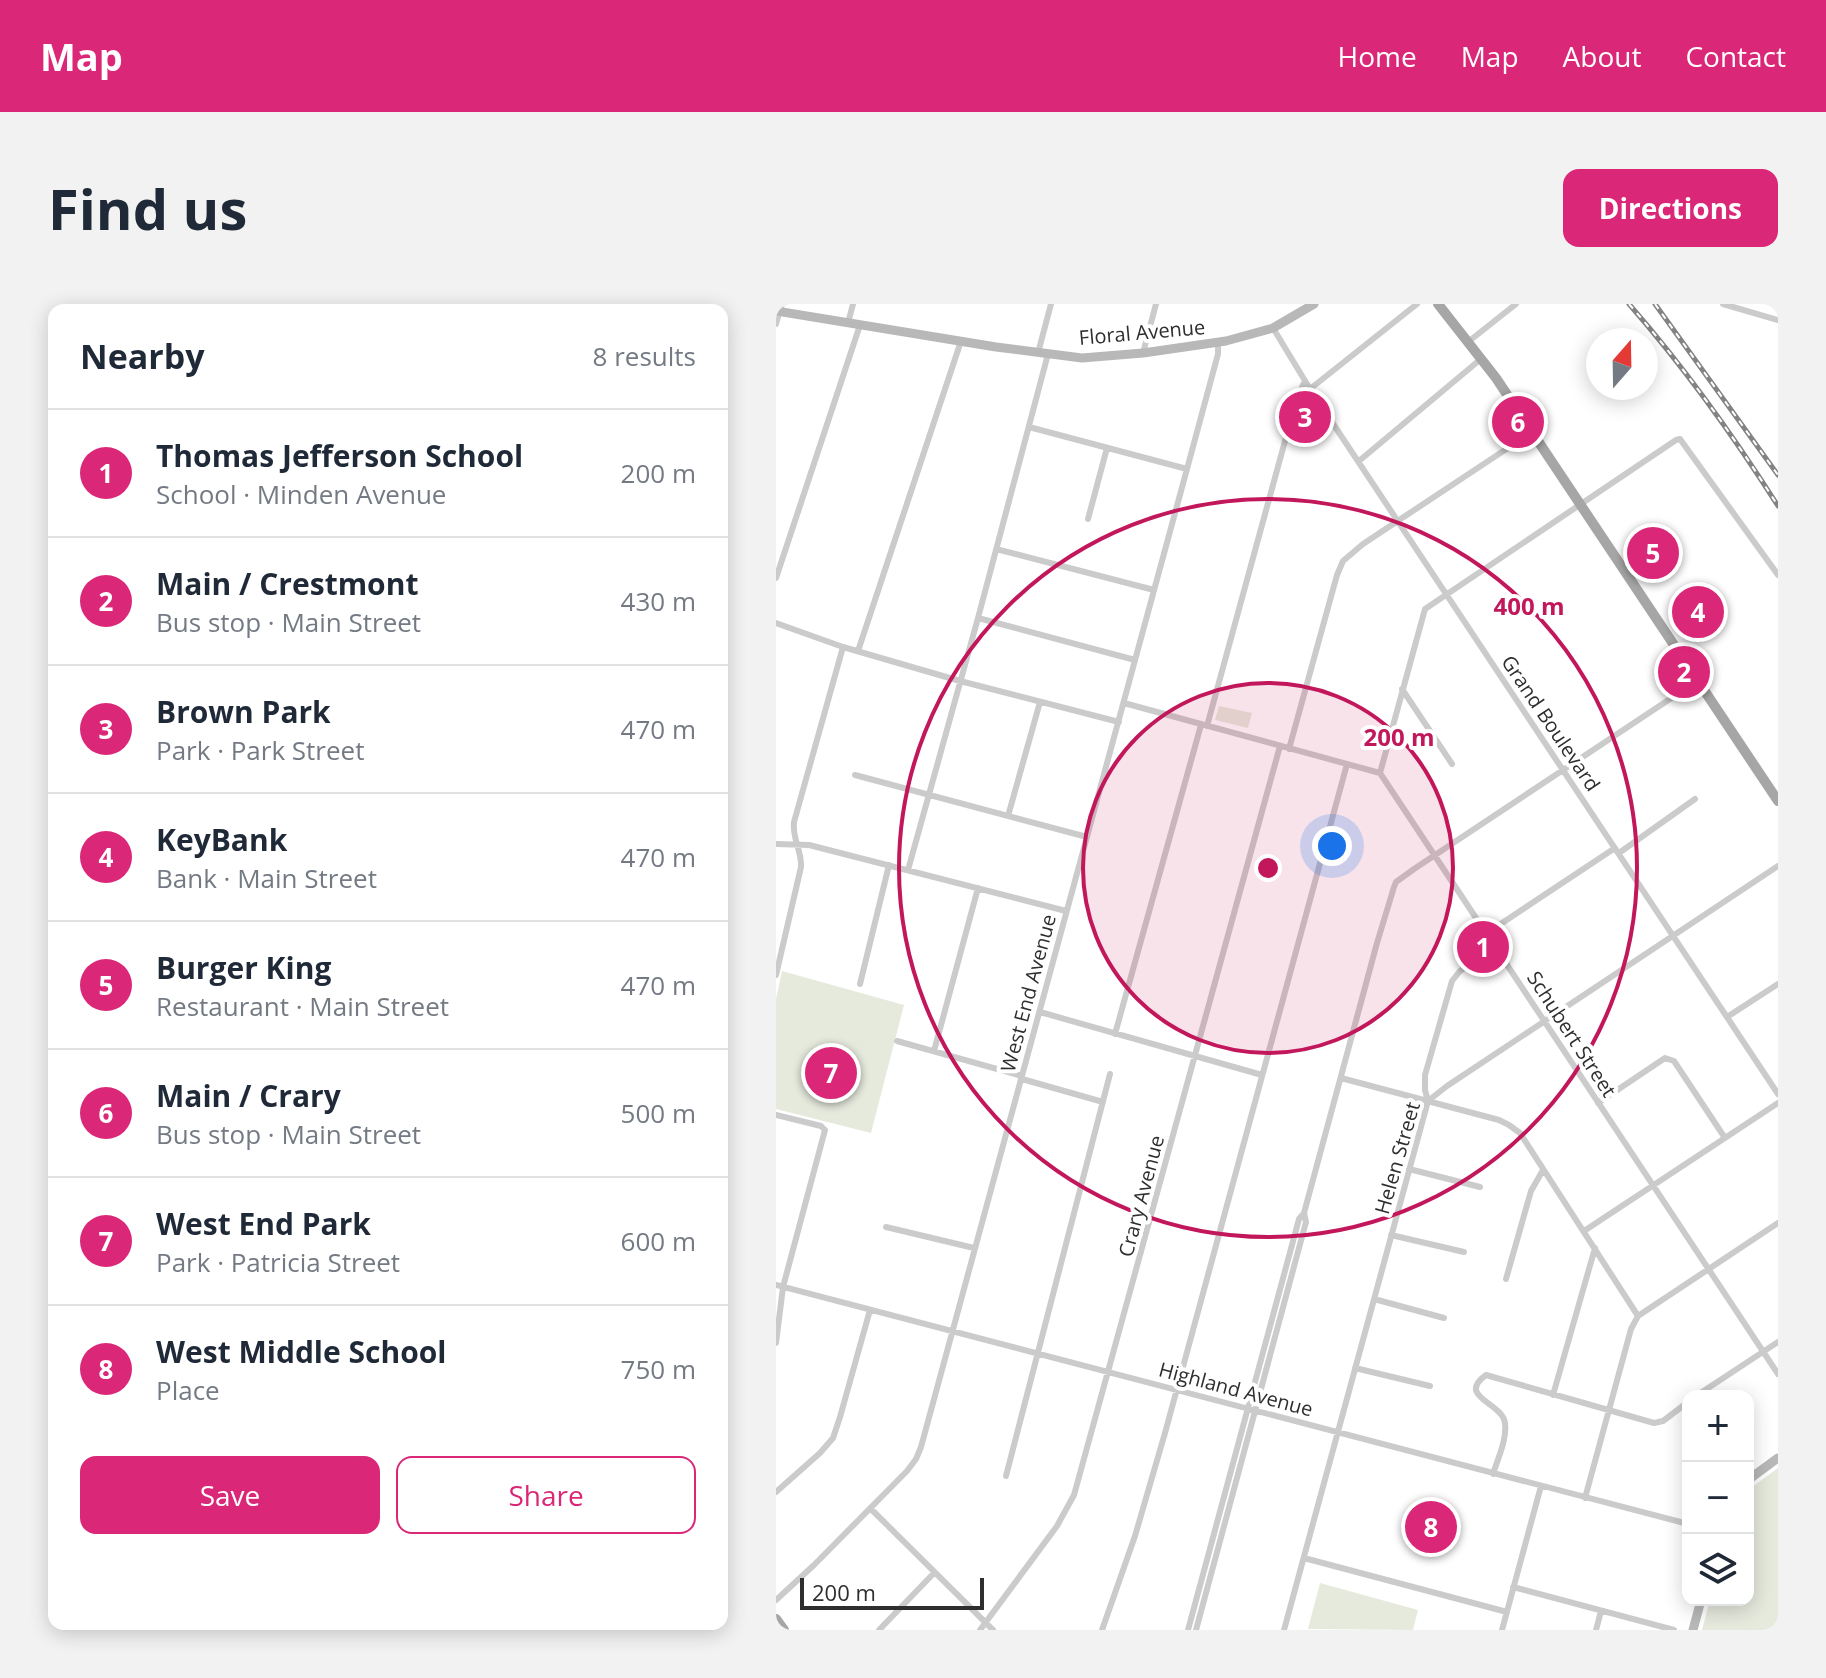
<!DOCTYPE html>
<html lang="en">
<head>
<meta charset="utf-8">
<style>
	body { margin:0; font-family:"Open Sans",sans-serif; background:#f2f2f3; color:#1f2937 }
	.controls { position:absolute; right:24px; bottom:24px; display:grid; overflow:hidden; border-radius:16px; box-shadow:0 4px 20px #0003 }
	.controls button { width:72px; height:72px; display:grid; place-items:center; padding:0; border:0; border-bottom:2px solid #e0e1e3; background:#fff; color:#1f2937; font:40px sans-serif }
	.compass { position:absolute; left:810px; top:24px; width:72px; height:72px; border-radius:50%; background:#fff; box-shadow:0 4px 20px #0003; rotate:20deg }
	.scale { position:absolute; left:24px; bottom:20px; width:184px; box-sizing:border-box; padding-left:8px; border:4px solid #2e2e2e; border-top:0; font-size:22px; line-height:28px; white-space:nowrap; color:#2e2e2e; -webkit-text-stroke:6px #fff; paint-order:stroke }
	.you { position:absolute; left:556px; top:542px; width:28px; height:28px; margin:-20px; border:6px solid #fff; border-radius:50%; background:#1a73e8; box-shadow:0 0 0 12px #1a73e833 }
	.badge { display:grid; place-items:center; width:52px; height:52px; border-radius:50%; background:#db2777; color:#fff; font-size:26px; font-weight:700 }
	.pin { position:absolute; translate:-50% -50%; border:4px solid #fff; box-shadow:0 2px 8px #0006 }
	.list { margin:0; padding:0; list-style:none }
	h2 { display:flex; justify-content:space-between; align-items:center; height:104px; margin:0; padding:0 32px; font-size:34px }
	h2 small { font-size:26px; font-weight:400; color:#747a83 }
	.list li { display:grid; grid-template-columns:52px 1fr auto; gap:24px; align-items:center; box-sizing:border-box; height:128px; padding:0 32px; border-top:2px solid #e0e1e3 }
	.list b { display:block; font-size:30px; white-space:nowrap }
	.list p { margin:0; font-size:26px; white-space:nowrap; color:#747a83 }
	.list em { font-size:26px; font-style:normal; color:#747a83 }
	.actions { display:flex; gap:16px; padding:24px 32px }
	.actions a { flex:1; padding:18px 0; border:2px solid #db2777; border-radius:16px; text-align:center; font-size:28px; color:#db2777 }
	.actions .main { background:#db2777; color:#fff }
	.icon { flex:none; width:44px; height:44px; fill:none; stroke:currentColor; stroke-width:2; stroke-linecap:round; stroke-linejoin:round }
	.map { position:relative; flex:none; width:1002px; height:1326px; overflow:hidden; border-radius:16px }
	header { display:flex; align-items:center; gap:48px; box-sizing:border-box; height:112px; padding:0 40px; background:#db2777; color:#fff }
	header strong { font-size:38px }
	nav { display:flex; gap:44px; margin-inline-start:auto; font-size:28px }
	.intro { display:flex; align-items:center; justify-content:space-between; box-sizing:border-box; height:192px; padding:0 48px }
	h1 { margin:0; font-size:56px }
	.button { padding:20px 36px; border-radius:16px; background:#db2777; color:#fff; font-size:28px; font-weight:700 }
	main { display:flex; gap:48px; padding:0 48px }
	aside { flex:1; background:#fff; border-radius:16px; box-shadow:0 4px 20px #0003 }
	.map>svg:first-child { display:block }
	.green { fill:#e6eadd }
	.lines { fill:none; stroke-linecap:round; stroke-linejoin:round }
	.street { stroke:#cbcbcb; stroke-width:6 }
	.secondary { stroke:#b8b8b8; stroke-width:9 }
	.primary { stroke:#a6a6a6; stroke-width:10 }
	.rail-casing { stroke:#838383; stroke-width:5 }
	.rail { stroke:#fff; stroke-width:2; stroke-dasharray:6; stroke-linecap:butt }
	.ring { fill:none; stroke:#c2185b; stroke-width:4 }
	.labels { text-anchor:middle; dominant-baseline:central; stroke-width:8; stroke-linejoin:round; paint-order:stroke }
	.street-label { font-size:20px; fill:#2e2e2e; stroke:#fff }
	.centre { fill:#c2185b; stroke:#fff; stroke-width:4 }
	.ring-label { font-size:24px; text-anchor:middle; font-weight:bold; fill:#c2185b; stroke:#fff; stroke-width:8; stroke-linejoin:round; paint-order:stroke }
</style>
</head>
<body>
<header>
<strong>Map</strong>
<nav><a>Home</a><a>Map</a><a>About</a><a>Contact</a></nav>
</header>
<div class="intro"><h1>Find us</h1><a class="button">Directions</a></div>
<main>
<aside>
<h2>Nearby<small>8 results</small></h2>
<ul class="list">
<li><span class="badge">1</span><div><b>Thomas Jefferson School</b><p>School · Minden Avenue</p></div><em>200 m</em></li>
<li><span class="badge">2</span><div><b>Main / Crestmont</b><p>Bus stop · Main Street</p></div><em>430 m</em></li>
<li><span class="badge">3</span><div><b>Brown Park</b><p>Park · Park Street</p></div><em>470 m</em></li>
<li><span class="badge">4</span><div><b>KeyBank</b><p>Bank · Main Street</p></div><em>470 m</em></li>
<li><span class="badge">5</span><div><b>Burger King</b><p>Restaurant · Main Street</p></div><em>470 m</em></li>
<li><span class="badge">6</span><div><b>Main / Crary</b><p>Bus stop · Main Street</p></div><em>500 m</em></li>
<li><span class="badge">7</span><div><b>West End Park</b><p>Park · Patricia Street</p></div><em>600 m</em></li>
<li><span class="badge">8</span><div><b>West Middle School</b><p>Place</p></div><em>750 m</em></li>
</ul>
<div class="actions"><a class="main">Save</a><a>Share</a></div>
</aside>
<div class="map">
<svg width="1002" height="1326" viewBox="0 0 1002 1326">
	<rect width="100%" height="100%" fill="#fff"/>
	<!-- green -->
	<path class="green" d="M527,97L549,130L517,128Z
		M443,402L476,409L472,424L439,416Z
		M6,667L128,701L95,829L0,805V695Z
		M1002,1164V1326H926L934,1296H972V1186Z
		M544,1279L642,1306L637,1326L532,1325Z"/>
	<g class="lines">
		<!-- street -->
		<path class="street" d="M947,0L1002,16
			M72,19L77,0
			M0,20L6,0
			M497,24L534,85L1002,790
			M692,38L740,0
			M262,49L275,0
			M367,49L380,0
			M534,85L641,0
			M253,123L411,165
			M583,157L706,54
			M312,215L331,144
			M220,245L378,286
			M0,274L84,21
			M202,314L359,356
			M0,319L67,343L184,377L343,418
			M82,347L185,37
			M626,385L676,460
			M348,399L604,469L1002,1070
			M431,422L509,137L522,91L529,77
			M513,445L561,271L567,257L587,240L756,128
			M604,469L649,305L900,136L904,135L1002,271
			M79,471L311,533
			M232,512L264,398
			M0,540L33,541L290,607
			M843,549L919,495
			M132,566L202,314L272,50
			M711,629L839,544
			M0,671L25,563C26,547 16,535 18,518L67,343
			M84,680L113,561
			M264,708L486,771
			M951,713L1002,680
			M339,730L425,421
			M121,737L246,772
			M158,747L202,584
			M565,774L723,816L733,821L744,829L862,1012
			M246,775L327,798
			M652,797L649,786V771L676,677L684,667L720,643
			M822,799L889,754L898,757L949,834
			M0,811L45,822L49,826L7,983L0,1039
			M633,865L704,883
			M110,923L198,944
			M808,927L1002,799
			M615,931L688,948
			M730,975L755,887L767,866
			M0,981L912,1220
			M598,995L668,1014
			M579,1064L654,1082
			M777,1091L819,944
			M920,1092L1002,1038
			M717,1170C722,1154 731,1136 729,1119C726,1098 680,1093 710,1071L878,1119L887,1117L912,1098
			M230,1172L334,770
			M0,1188L44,1149L57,1134L64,1113L94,1006
			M809,1194L855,1025L862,1012L1002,919
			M95,1205L217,1326
			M528,1254L731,1308
			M737,1283L898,1326
			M0,1296L38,1261L131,1167L140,1155L145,1143L411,165L442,50V39
			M103,1326L158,1269
			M204,1326L281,1222L298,1191L504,442
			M326,1326L359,1232L389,1129L571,460
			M412,1326L523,915L528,909
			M420,1326L530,918L528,909L601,639L618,583L620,578L638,565L921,377
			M508,1326L652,797L671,782L1002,562
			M726,1326L765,1182
			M820,1326L825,1307"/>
		<!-- secondary -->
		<path class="secondary" d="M0,7L220,43L306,54L367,49L450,37L497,24L538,0
			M972,1176L1002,1154
			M917,1326L925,1296"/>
		<!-- primary -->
		<path class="primary" d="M662,0L720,74L1002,497
			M0,1315L8,1326"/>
		<!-- rail casing -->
		<g class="rail-casing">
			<path id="rail" d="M853,0C908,63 957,131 1002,202
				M879,0L1002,171"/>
		</g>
		<!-- rail -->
		<use href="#rail" class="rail"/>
	</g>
	<!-- distance rings -->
	<circle cx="492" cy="564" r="185" fill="#c2185b" fill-opacity=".12"/>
	<g class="ring">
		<circle cx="492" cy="564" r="185"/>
		<circle cx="492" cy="564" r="369"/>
	</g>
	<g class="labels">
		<!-- street labels -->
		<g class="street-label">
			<text transform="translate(366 28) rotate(-5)">Floral Avenue</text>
			<text transform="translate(775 419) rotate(56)">Grand Boulevard</text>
			<text transform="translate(252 689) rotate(-75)">West End Avenue</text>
			<text transform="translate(796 730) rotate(57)">Schubert Street</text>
			<text transform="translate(621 854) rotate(-74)">Helen Street</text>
			<text transform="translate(365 892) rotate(-75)">Crary Avenue</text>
			<text transform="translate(460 1085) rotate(15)">Highland Avenue</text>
		</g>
	</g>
	<circle cx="492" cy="564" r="12" class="centre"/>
	<g class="ring-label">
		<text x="753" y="311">400 m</text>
		<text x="623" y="442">200 m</text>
	</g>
</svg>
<div class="controls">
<button>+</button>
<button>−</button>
<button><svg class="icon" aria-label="layers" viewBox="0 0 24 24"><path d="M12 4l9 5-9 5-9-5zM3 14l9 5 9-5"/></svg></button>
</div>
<svg class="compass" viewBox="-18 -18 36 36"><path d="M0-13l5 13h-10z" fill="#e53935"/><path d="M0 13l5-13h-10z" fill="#747a83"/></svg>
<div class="scale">200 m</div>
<div class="you"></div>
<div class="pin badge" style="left:707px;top:643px">1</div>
<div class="pin badge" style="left:908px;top:368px">2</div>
<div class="pin badge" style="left:529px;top:113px">3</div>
<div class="pin badge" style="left:922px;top:308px">4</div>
<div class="pin badge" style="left:877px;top:249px">5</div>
<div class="pin badge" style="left:742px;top:118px">6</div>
<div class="pin badge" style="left:55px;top:769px">7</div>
<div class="pin badge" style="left:655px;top:1223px">8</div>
</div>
</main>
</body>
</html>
